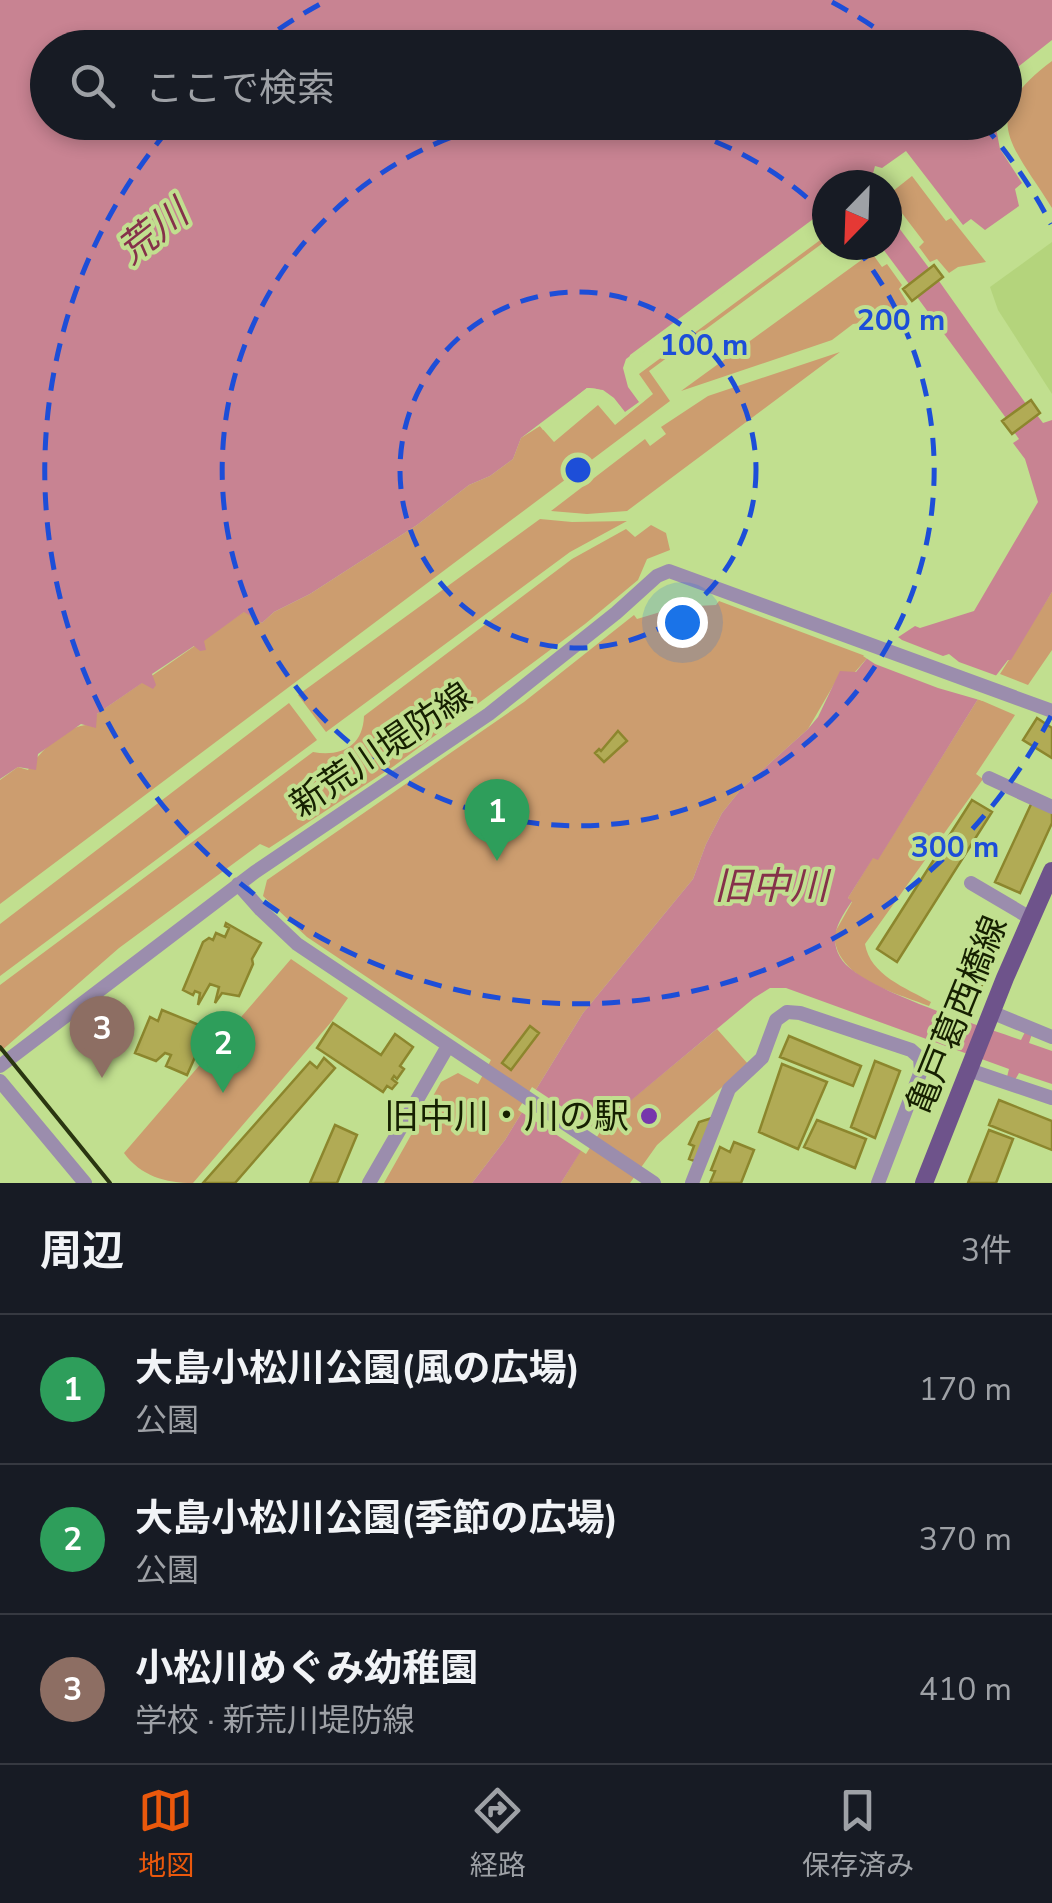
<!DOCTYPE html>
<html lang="ja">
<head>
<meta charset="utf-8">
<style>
	body { margin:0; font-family:"Nunito Sans","Noto Sans JP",sans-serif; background:#242831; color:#f1f3f6 }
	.compass { position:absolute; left:812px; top:170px; width:90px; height:90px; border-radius:50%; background:#171b24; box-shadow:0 5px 15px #0003; rotate:203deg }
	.you { position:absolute; left:682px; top:622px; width:35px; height:35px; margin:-25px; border:8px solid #fff; border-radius:50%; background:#1a73e8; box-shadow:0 0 0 15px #1a73e833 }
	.badge { display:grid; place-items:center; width:65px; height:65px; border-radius:50%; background:#ea580c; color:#fff; font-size:32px; font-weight:700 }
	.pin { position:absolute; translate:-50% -82px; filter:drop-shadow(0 2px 5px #0008) }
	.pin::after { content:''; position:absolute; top:52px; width:35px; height:30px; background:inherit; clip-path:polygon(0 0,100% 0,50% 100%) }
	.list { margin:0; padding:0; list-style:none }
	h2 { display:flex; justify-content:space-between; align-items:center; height:130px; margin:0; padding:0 40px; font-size:42px }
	h2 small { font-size:32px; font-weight:400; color:#9ea1a6 }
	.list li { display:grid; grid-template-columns:65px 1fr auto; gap:30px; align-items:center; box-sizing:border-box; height:150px; padding:0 40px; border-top:2px solid #363941 }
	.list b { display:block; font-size:38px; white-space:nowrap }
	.list p { margin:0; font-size:32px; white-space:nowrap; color:#9ea1a6 }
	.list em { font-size:32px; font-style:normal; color:#9ea1a6 }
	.icon { flex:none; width:55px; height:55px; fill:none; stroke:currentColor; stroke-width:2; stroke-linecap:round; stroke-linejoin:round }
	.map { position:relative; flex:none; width:1052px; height:1183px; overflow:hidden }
	.search { position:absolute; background:#171b24; box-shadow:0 5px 15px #0003; left:30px; right:30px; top:30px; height:110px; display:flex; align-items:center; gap:25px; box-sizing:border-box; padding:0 35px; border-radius:55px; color:#9ea1a6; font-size:38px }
	.sheet { height:580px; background:#171b24 }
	nav { display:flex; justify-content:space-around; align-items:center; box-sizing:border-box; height:140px; border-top:2px solid #363941; background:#171b24; font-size:28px; color:#9ea1a6 }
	nav a { display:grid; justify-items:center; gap:5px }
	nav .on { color:#ea580c }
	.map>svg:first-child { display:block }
	.built { fill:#b4d47c }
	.green { fill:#cc9d6f }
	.water { fill:#c88392 }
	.pier { fill:#c1df8f }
	.building { fill:#b1ab55; stroke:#8c862d; stroke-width:2.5 }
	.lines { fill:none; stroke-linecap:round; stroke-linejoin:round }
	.minor { stroke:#9b8dad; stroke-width:14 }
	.major { stroke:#6e538b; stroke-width:18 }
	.rail { stroke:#2a3611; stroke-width:4 }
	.ring { fill:none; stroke:#1d4ed8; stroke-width:5; stroke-dasharray:18 12 }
	.poi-dot { fill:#7637ac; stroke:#c1df8f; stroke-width:4 }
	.labels { text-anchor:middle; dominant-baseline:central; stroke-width:8; stroke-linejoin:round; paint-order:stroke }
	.street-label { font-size:35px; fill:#162001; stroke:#c1df8f }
	.poi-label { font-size:35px; fill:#162001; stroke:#c1df8f; text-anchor:end }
	.water-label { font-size:38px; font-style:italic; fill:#85314a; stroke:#c1df8f }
	.centre { fill:#1d4ed8; stroke:#c1df8f; stroke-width:5 }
	.ring-label { font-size:30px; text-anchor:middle; font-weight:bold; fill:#1d4ed8; stroke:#c1df8f; stroke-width:8; stroke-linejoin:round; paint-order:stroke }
</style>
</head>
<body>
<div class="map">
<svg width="1052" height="1183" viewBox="0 0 1052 1183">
	<rect width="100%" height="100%" fill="#c1df8f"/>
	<!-- built -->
	<path class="built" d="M1052,242V394L998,310L990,287Z"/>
	<!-- green -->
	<path class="green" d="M1052,61V208C1012,143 976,118 1052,61Z
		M912,176L946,221L951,218L986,262L958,267L949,273L937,259L930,262L919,247L924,242L888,195Z
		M827,235V240L649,371L670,401L0,904V780L18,767L28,770C39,752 68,723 90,725L97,714L245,611L262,623L274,612L310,594L417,525L469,485L490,476L513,459L521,438L540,426L554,442L598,405L615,425L653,394L639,374Z
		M860,245H866L882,267L887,264L902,285L899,289L908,304L889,319L853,324L832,340L681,391L867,256Z
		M840,352L627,511L587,514L551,511L645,439L650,446L666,434L661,427L708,396Z
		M540,519L572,522L627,521L570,552L326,732L298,695Z
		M651,525L666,533L670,550L647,559L638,580L585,624L394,766L269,848L260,844L119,948L0,1052V985L313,752C340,757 363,747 364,716L572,559L626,529L635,537Z
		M1052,592V650L1028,685L1000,674Z
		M719,601L868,657L855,672L840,674L808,729L741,789L722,813L706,844L693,879L583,1013L505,1140L472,1183H384L441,1082L458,1073L478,1084L491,1060L307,937L263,896L267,880L524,702L634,615L637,619L677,607L716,605Z
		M978,699L1015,715L976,774L983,779L865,944C870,975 906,988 931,1002L929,1006C894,992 836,979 834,934L852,902L848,898L873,857L878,859Z
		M289,703L317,740L0,976V924Z
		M291,959L348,998L332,1021L193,1183C165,1183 141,1176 124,1153Z
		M717,1029L748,1064L657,1145L630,1183H561L591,1133Z"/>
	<!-- water -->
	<path class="water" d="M0,0H1052V40L1013,71L1015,75L1005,89L1004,48H48V122L995,123L1000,149L1022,183L1015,189L1019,206L985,230L971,219L963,225L906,151L882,168L875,166L870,185H827L824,211L630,355C625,376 626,385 640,402L625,413C615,399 605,387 587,388L521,438L513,459L490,476L469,485L417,525L310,594L274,612L262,623L244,612L204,641L206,650L200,651L194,646L152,674L156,685L153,689L142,683L97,714L96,728L81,724L38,754L36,770L18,767L0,779Z
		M887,212L929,268L909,284L880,245H887Z
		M939,281L1026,404L1006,418L917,297Z
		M1037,415L1043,423L1052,420V592L1011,660H1008L978,699L878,860L873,858L848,898L852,901C840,919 828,936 840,957C856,988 984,1027 1021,1040L1025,1032L1032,1034L1029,1043L1052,1051V1084L1019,1073L1015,1080L1007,1077L1009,1069L786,988H770L754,998L592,1133L561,1183H472L505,1140L583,1013L693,879L706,844L722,813L741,789L808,729L818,717L840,671L856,672L868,657L915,626L920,628L974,611L1038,502L1025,459L1013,443L1019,439L1014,432Z"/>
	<!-- pier -->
	<path class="pier" d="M827,202V216L630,362L628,368L633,385L644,401L624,417L611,402L597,393H589L543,430L540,426L587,388L603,390L614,398L625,412L639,402L628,387L623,368L626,359L806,226L826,210Z
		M894,634L902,640L943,656L949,654L959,662L1003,678L983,701L938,688L875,664L863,656Z
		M532,1087L600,1132L586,1154L518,1110Z"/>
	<!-- building -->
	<path class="building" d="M934,265L943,277L912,301L903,289Z
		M1031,400L1040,413L1012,434L1002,421Z
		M1037,718L1052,728V758L1023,740Z
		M618,731L627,741L604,762L595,753L599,749L601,751Z
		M972,800L992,812L897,962L877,949Z
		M1033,800L1052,809V823L1020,893L995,882Z
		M226,923L261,943L252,959L253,964L239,996L222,993L215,1003L219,987L210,984L198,1005L200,993L195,991L193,995L183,990L203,942L209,938L213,940L216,933L225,937L229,928L225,926Z
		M986,928L1004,936L982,985L964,978Z
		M162,1010L199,1025L194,1036L203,1039L187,1075L166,1066L171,1055L165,1053L156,1061L135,1053L150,1017L158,1021Z
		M333,1023L381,1055L395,1034L413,1047L400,1066L404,1069L397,1079L394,1076L392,1079L397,1083L392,1089L387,1086L383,1092L317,1048Z
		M530,1026L539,1033L511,1070L502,1063Z
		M789,1036L861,1066L853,1086L780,1057Z
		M324,1058L335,1068L235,1183H203L310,1062L317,1068Z
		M875,1061L900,1071L875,1138L851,1127Z
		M782,1064L827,1082L798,1149L759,1132Z
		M999,1100L1052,1121V1150L989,1125Z
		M712,1118L697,1162L689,1159L694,1146L689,1144L699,1122Z
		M817,1120L866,1139L855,1168L804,1147Z
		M335,1125L357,1135L337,1183H310Z
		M989,1130L1013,1139L996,1183H968Z
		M734,1142L754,1150L741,1183H710L715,1171L711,1170L720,1147L730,1152Z"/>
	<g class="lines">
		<!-- minor -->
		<path class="minor" d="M989,778L1052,807
			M971,883L1032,919
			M238,884L261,910L297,944L654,1183
			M991,1012L1052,1037
			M0,1066L255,872L489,714L616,613L657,576L669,571L1052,711
			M969,1070L1052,1098
			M0,1081L85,1183
			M369,1183L448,1046
			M692,1183L729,1089L762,1058L776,1020L787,1012L800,1013L911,1050L920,1058L921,1071L878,1183"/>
		<!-- major -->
		<path class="major" d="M924,1183L1005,978L1052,871"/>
		<!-- rail -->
		<path class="rail" d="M0,1047L110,1183"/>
	</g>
	<!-- distance rings -->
	<g class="ring">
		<circle cx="578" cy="470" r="178"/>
		<path d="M658 123A356 356 0 0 1 825 214M855 246A356 356 0 1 1 498 123"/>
		<path d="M1051 716A533 533 0 1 1 173 124M254 47A533 533 0 0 1 324 2M832 2A533 533 0 0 1 902 47M983 124A533 533 0 0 1 1051 224"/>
	</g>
	<!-- markers -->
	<circle class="poi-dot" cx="649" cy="1116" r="10"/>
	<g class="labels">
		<!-- street labels -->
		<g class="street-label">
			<text transform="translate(381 750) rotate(-34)">新荒川堤防線</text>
			<text transform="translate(957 1015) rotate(-68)">亀戸葛西橋線</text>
		</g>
		<!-- poi labels -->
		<g class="poi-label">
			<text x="629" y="1116">旧中川・川の駅</text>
		</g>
		<!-- water labels -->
		<g class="water-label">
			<text transform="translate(153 232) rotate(-38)">荒川</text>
			<text x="771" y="886">旧中川</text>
		</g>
	</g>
	<circle cx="578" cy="470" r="15" class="centre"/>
	<g class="ring-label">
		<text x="901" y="330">200 m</text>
		<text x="704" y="355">100 m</text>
		<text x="955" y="857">300 m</text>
	</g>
</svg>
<svg class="compass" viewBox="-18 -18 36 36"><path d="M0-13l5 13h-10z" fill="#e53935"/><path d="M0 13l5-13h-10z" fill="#9ea1a6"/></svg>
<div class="you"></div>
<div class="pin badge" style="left:497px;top:861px;background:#2e9e5b">1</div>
<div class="pin badge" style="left:223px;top:1093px;background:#2e9e5b">2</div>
<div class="pin badge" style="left:102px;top:1078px;background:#8d6e63">3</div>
<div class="search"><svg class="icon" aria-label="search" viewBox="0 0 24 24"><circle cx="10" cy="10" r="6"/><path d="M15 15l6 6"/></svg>ここで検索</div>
</div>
<section class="sheet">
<h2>周辺<small>3件</small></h2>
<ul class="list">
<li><span class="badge" style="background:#2e9e5b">1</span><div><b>大島小松川公園(風の広場)</b><p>公園</p></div><em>170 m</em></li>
<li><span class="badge" style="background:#2e9e5b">2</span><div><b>大島小松川公園(季節の広場)</b><p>公園</p></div><em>370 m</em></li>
<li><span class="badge" style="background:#8d6e63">3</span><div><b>小松川めぐみ幼稚園</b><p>学校 · 新荒川堤防線</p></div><em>410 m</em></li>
</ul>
</section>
<nav>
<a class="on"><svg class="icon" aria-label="map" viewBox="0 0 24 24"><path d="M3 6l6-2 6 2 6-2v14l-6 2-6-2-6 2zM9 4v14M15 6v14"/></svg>地図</a>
<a><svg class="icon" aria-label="directions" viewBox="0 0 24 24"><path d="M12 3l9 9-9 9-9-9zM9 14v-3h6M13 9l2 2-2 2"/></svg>経路</a>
<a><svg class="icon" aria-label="saved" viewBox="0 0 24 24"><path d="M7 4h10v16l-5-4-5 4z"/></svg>保存済み</a>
</nav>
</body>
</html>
